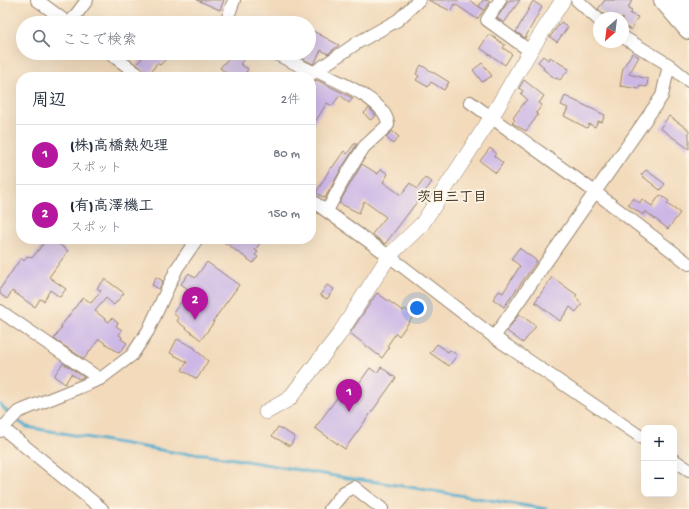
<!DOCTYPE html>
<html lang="ja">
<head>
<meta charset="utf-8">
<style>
	body { margin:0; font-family:"Gochi Hand","Klee One",sans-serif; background:#f2f2f3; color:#1f2937 }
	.controls { position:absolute; right:12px; bottom:12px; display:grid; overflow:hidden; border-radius:8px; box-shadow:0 4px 16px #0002 }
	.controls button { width:36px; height:36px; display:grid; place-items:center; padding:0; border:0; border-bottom:1px solid #e0e1e3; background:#fff; color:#1f2937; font:20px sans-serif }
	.compass { position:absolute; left:593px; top:12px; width:36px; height:36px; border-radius:50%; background:#fff; box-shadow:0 4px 16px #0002; rotate:208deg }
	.you { position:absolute; left:417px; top:308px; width:14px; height:14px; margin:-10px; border:3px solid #fff; border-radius:50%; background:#1a73e8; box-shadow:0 0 0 6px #1a73e833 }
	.badge { display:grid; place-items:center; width:26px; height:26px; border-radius:50%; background:#b5179e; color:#fff; font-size:13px; font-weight:700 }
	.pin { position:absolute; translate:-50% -33px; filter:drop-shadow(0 1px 2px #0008) }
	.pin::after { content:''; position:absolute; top:21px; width:14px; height:12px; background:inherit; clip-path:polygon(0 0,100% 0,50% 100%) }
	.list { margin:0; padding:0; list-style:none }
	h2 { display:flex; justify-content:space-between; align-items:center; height:52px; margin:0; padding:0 16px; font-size:17px }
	h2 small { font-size:13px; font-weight:400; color:#747a83 }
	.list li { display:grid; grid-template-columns:26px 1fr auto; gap:12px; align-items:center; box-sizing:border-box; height:60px; padding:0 16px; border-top:1px solid #e0e1e3 }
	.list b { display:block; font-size:15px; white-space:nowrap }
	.list p { margin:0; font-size:13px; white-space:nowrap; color:#747a83 }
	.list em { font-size:13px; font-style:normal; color:#747a83 }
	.icon { flex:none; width:22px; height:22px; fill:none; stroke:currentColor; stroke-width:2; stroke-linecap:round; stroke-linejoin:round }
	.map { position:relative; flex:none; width:689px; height:509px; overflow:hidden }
	.search { position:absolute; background:#fff; box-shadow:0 4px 16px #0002; left:16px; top:16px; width:300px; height:44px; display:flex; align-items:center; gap:10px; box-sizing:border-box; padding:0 14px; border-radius:22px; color:#747a83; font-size:15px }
	.panel { position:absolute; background:#fff; box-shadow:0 4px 16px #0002; left:16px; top:72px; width:300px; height:172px; border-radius:16px }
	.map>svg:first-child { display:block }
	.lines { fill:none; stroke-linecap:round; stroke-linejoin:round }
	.stream { stroke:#4eaacc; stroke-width:3 }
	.building { fill:#ccb7e6 }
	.minor-casing { stroke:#96826c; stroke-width:14 }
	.tertiary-casing { stroke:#96826c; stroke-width:16 }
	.trunk-casing { stroke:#96826c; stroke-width:22 }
	.minor { stroke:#fff; stroke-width:12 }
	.tertiary { stroke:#fff; stroke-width:15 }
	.trunk { stroke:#fff; stroke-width:20 }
	.labels { text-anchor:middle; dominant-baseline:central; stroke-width:3.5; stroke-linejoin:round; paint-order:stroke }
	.neighbourhood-label { font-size:14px; font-weight:bold; fill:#3b2a1e; stroke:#fcf5e5 }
</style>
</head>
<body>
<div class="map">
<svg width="689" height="509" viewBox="0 0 689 509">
	<rect width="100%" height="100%" fill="#fcf5e5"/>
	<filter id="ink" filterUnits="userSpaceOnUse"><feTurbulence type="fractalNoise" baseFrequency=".025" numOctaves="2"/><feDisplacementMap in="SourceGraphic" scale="8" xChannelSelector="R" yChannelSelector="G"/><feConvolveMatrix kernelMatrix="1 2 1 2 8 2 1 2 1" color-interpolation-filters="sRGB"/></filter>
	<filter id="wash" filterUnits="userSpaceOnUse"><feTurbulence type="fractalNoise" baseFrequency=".012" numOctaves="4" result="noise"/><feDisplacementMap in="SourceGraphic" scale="16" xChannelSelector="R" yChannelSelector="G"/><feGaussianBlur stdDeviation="0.9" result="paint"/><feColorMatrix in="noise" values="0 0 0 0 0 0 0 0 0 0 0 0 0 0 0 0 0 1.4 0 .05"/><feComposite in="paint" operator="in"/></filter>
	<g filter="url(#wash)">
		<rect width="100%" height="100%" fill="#f2dabb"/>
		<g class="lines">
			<!-- stream -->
			<path class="stream" d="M0,404L11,416
				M15,419L27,427L178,453L205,454L353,479L377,482L546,509"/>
		</g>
		<g id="blocks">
			<!-- building -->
			<path class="building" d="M197,0H224L220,10Z
				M428,0H469L484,10L477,19L455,4L451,11Z
				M483,0L490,1L484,10L479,6Z
				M509,0H520L504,23L497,18Z
				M605,0H632L628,9L632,11L630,14L638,17L631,30L623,25V18H609L598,9Z
				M533,1L542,7L525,38L516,32Z
				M561,22L568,27L557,42L550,37Z
				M313,31L339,45L328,54L321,50L315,62L313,64L291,53H309V40Z
				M489,34L505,45L503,48L512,54L505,65L480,48Z
				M135,53H160L166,59L160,65L157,63L149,75L136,64L142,59Z
				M234,53H250L240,64L248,69L246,72L254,77H232L220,68L227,60H228Z
				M632,53L639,57L629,74L648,79L647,87L640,86L639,89L621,86L620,87L623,68Z
				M543,56L548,60L550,57L569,69L560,80L557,78L556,79L543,69L544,67L538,62Z
				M482,63L492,76L482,82L473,70Z
				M421,65L449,82L444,90L431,82L428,87L416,80L419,76L416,74Z
				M317,80L353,98L349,103L340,95L332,106L327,103L311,128V83Z
				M524,80L544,96L539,103L542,105L536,113L538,115L526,131L512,123L515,120L513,118L527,99L521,94L523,91L519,88Z
				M565,96L605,115L602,122L598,121L595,127L589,124L587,128L564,116L568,108L561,105Z
				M369,108L376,116L370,120L364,113Z
				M669,116L689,130V149L660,128Z
				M392,131L399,137L393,144L386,137Z
				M354,144H357L340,171L325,198L316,193L331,167L332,168L344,151L347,154Z
				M490,148L496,153L494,156L503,163L496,173L480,161Z
				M362,164L378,174L381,169L388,174L383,182L401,195L410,183L417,189L425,178L432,182L385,244L372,234L386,217L364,201L359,213L339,203Z
				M646,170L665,184L660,190L641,175Z
				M660,195L669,201L667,204L680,213L668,229L645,211L643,215L628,205L633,198L640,203L642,199L652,206Z
				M47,239H52L68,251L49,277L66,289L60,297L50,290L44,301L40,299L35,307L12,291L7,299L0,294V289L21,258L24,261L27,256L32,258Z
				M220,239H263L255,250L258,252L255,255L258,257L253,263Z
				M519,248L537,261L504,307L493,299L499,291L503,293L520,266L511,259Z
				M207,262L239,285L213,321L214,322L201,340L177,321L179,318L173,313L187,294L185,293L188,289L181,284L189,273L195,278Z
				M156,277L163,281L159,289L152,285Z
				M552,277L577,295L575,297L579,300L578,301L582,304L576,312L570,307L560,321L535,302Z
				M105,279L124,293L114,305L106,298L95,311L109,322L112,318L118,323L116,326L122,330L119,335L122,337L121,339L127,343L119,353L99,339L84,359L54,339L62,327L61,326L83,297L91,303L101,291L97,288Z
				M327,285L334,289L327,299L320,295Z
				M377,293L403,311L405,309L414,315L399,336L396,333L387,346L389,348L382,358L350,333Z
				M519,314L536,326L523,343L507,331Z
				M177,339L195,348V349L208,361L197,379L182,370L187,362L170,353Z
				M437,344L448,352L450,350L457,355L449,366L430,353Z
				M63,363L84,377L79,379L71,374L65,384L54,376Z
				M381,367L396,378L345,449L315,428L342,391L349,397L370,368L377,373Z
				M278,427L295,437L290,446L272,436Z"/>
		</g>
	</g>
	<g filter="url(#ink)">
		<use href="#blocks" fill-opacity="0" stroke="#96826c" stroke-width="1"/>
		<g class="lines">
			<!-- minor casing -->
			<g class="minor-casing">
				<path id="minor" d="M37,0L68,23
					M500,0L487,20L530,51
					M577,0L599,20
					M70,23L87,0
					M228,23V17L234,0
					M623,37L669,65L689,81
					M109,53L142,77
					M274,53L313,72
					M316,71C335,80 388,101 388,125L364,147L346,175L327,211
					M307,77L357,43L398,20L419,0
					M470,102L595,192L689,264
					M311,200L389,256L494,337L644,439
					M0,311L100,379
					M494,337L662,96L669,65
					M0,426L102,509
					M0,431L18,412L100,379L132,355L148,331L177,268L197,239
					M674,460L689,470
					M330,509L344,492L354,487L382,509"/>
			</g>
			<!-- tertiary casing -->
			<g class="tertiary-casing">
				<path id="tertiary" d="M266,412L289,399L338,336L389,256L422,224L491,118L530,51L563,0"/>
			</g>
			<!-- trunk casing -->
			<g class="trunk-casing">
				<path id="trunk" d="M664,0L689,29
					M683,0L689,7"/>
			</g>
			<!-- minor -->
			<use href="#minor" class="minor"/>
			<!-- tertiary -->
			<use href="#tertiary" class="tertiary"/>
			<!-- trunk -->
			<use href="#trunk" class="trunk"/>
		</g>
	</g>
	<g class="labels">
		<!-- neighbourhood labels -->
		<g class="neighbourhood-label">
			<text x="452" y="198">茨目三丁目</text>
		</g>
	</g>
</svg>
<div class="controls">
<button>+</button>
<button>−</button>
</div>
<svg class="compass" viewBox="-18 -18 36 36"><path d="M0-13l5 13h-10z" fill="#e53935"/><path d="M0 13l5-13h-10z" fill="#747a83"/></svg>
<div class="you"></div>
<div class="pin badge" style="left:349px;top:412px">1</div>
<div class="pin badge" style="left:195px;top:320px">2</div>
<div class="search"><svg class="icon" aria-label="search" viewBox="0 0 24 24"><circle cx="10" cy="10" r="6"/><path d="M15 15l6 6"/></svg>ここで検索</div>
<section class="panel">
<h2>周辺<small>2件</small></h2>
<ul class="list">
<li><span class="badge">1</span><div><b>(株)高橋熱処理</b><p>スポット</p></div><em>80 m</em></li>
<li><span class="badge">2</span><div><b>(有)高澤機工</b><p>スポット</p></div><em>150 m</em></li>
</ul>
</section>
</div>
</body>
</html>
